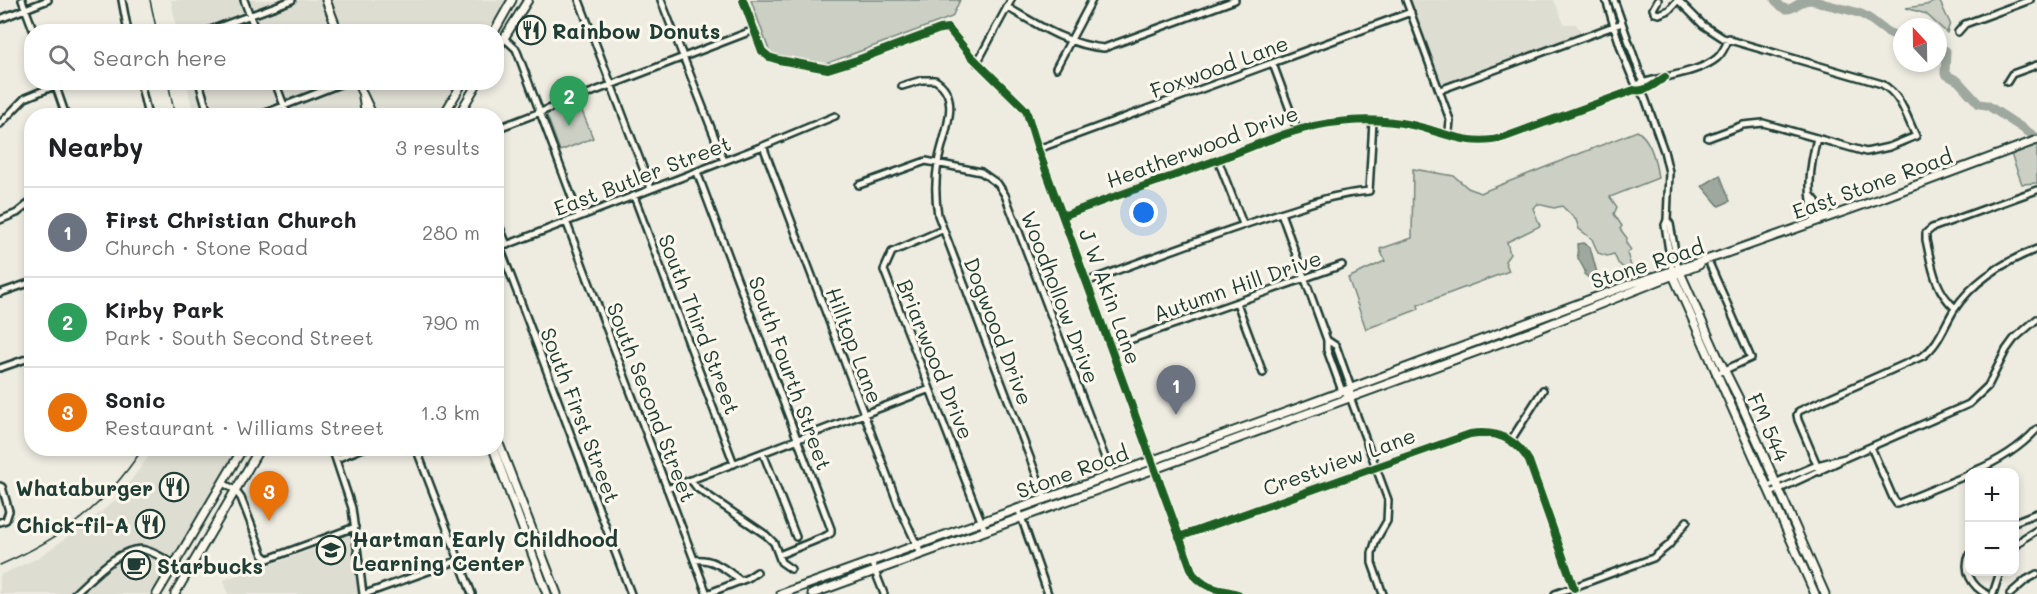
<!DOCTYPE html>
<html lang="en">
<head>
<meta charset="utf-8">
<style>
	body { margin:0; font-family:Mali,sans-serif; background:#f2f2f2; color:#202124 }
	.controls { position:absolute; right:18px; bottom:18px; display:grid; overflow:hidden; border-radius:12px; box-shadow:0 3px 9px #0003 }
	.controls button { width:54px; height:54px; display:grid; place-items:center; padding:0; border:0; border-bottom:2px solid #e0e0e0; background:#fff; color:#202124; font:30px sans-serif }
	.compass { position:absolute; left:1893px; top:18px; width:54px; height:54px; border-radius:50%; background:#fff; box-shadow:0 3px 9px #0003; rotate:338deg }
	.you { position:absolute; left:1144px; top:213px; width:21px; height:21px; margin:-15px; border:4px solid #fff; border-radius:50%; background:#1a73e8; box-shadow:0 0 0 9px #1a73e833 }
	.badge { display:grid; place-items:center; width:39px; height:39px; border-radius:50%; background:#1f3d34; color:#fff; font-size:20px; font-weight:700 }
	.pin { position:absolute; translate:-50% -50px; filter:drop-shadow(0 2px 3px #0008) }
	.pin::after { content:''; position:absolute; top:32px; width:21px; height:18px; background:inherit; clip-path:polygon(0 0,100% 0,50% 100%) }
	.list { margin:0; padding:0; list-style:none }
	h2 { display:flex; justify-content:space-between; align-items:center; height:78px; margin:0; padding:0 24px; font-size:26px }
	h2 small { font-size:20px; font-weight:400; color:#757577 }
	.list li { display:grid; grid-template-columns:39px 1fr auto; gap:18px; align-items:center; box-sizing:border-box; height:90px; padding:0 24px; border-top:2px solid #e0e0e0 }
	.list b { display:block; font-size:22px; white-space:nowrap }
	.list p { margin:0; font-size:20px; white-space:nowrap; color:#757577 }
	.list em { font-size:20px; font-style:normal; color:#757577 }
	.icon { flex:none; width:33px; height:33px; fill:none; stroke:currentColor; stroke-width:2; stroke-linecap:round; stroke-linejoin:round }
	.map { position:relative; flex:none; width:2037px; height:594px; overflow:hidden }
	.search { position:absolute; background:#fff; box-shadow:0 3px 9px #0003; left:24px; top:24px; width:480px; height:66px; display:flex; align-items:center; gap:15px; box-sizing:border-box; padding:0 21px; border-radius:24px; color:#757577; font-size:22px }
	.panel { position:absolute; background:#fff; box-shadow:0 3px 9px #0003; left:24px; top:108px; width:480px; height:348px; border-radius:24px }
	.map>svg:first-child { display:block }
	.built { fill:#ddddd2 }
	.green { fill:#cbcfc4; stroke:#75867c; stroke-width:1.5 }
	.water { fill:#9fa89f; stroke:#6c7d74; stroke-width:1.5 }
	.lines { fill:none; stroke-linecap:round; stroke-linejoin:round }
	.river { stroke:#9fa89f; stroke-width:9 }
	.minor-casing { stroke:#1f3d34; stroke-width:10 }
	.major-casing { stroke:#1f3d34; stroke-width:11 }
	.minor { stroke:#fbf7ec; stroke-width:5 }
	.major { stroke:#fbf7ec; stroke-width:7 }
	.rail { stroke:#1f3d34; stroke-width:1.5 }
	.cycleway-casing { stroke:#fbf7ec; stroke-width:11 }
	.cycleway { stroke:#1b5e20; stroke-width:8 }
	.labels { text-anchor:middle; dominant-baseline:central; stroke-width:6; stroke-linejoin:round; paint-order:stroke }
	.poi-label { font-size:21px; font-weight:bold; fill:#1f3d34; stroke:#fbf7ec; text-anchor:start }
	.street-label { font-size:21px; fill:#1f3d34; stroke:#fbf7ec }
</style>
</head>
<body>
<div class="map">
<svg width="2037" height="594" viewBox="0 0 2037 594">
	<rect width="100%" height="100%" fill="#eeece1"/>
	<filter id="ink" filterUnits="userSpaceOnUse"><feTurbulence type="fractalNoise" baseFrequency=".0167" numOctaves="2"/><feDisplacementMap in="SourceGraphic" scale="12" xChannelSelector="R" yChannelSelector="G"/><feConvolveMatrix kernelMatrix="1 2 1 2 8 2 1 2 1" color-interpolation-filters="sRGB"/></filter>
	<g filter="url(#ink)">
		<!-- built -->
		<path class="built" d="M171,0H506L487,32L177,31Z
			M1411,0H1554L1564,24H1576L1583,34L1441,86Z
			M187,83H457L438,116L193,115Z
			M154,449H241L155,594H0V575L36,559L90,521L118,498Z
			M350,535L359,594H228L224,580L264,565L265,567Z"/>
		<!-- green -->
		<path class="green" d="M751,0H960L952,17L823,65L770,53Z
			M1939,0L1950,23L1947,33L1926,14L1906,8L1926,5Z
			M578,101L593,138L560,151L546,113Z
			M1637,131C1651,139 1656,163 1658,178L1610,197L1617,207L1614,214L1622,226L1620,229L1627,238L1626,243L1631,250L1627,253L1631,266L1626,270L1618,263L1614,254L1607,256L1598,253L1592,239L1579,229L1576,220L1562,206L1554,208L1538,204L1533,208L1540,226L1507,242L1510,254L1505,261L1509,271L1418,305L1419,309L1366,329L1348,278L1385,261L1380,249L1412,238L1413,169L1454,176L1468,188L1480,193Z
			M2037,144V183L2022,184L2011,154Z"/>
		<!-- water -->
		<path class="water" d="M1720,175L1730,201L1719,206L1702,186Z
			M1583,243L1590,247L1597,273L1589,278L1584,274L1585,271L1578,258L1577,244Z"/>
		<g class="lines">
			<!-- river -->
			<path class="river" d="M1775,0C1791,20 1793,1 1810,0C1816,0 1823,4 1829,5C1839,8 1851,10 1861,14C1876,20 1885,36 1902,36
				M1938,46L1946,51L1945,74L1958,81L1979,104L1987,105L2036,137"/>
			<!-- minor casing -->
			<g class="minor-casing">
				<path id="minor" d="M22,0L34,32
					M122,0L128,32
					M244,0L256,32
					M579,0L651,189
					M661,0L724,161
					M743,0L762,51L769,57L779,60L828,69L857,60L940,29L948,28L970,55L1026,110L1038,149L1193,574C1209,591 1216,588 1238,594
					M1406,0L1450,120L1449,131L1447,135
					M1606,0C1615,27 1627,78 1645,98L1664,151L1669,172L1667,220L1665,225L1672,270
					M1614,0L1644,85
					M1658,0L1653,9L1655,13L1659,14L1669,10L1678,0
					M1678,0L1703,25L1723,38L1882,84C1902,96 1906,116 1916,136L1889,147L1866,152L1763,123L1743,125L1708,138
					M1007,7C1038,25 1068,45 1104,48L1235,0
					M0,19L48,0
					M205,32L292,0
					M1958,32L1965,24L2030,0
					M504,38L516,49L518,54L579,216
					M977,63L1011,0
					M1273,64L1297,129
					M1056,68L1092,0
					M140,82L148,116
					M199,82L209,116
					M275,82L288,116
					M2007,82L2012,74L2037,65
					M55,84L66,116
					M902,86L922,80H935C964,97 942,137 938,163C935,180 935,197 938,215L1046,500
					M1635,88L1636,85C1657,77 1700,73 1717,58C1723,53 1726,45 1729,38
					M1440,90L1622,23
					M258,116L345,82
					M0,124L25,98L64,82
					M496,129L754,30
					M763,146L898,504L921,554
					M1038,149L1411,12
					M1218,160L1243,224
					M697,172L831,529V533L826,536L779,555
					M859,185L926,161L981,172L998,184L1005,195L1112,476
					M1811,195L1816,201L1823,218
					M634,196L734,464
					M1281,213L1327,340V350L1342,391L1350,397L1351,388L1336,346L1327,340
					M1063,216C1114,196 1166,179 1217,160C1258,145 1296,126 1339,122C1363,119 1388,120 1412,125C1444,132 1471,148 1505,137L1634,90C1645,93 1656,83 1665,77
					M496,218L507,245
					M0,220L17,213L32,201
					M1667,220L1670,224L1678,268
					M566,221L707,594
					M1816,221C1806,193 1810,166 1817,138
					M942,230L892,252L884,270L985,531
					M500,247L631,594
					M496,249L763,146L835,116
					M1710,265L1751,358L1716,374
					M1086,282C1150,258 1215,234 1280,213C1313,203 1333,194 1369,191L1373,121
					M0,293L32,282
					M1237,303L1263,373
					M1955,308C1934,289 1932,266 1926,240V233L1932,228L2037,190
					M1110,347L1342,265
					M0,368L32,357
					M1350,397L1388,500L1387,521L1376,540L1372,553V563L1383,594
					M1511,440L1543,390
					M1871,447L1893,498L1897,504L1970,474
					M332,448L352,508L363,594
					M416,448L472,594
					M763,453L796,537
					M336,459L363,448
					M1820,472L1798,420L1797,415L1799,411L1923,356C1939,344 1944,326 1954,310C1973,281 2006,261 2037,249
					M1972,472C1997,462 2019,449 2037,429
					M691,480L697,488L766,535L774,543L781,562L791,569
					M223,483L235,490L241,498L263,555L268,559L355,527
					M0,486L2,487L9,511L6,520L0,522
					M1768,486L1817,465L1845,458L1969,404L1988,386L2006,350L2014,339L2037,319
					M667,489L930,389
					M1771,493L1838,462
					M1018,508L1048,594
					M2014,522L2037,513
					M1179,537L1470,434C1496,430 1516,439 1529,461L1574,588
					M2014,548L2024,538L2037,530
					M1970,554C1962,570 1972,587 1987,594
					M694,560C714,558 725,569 740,580
					M871,561L884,594
					M74,594C90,580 122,544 145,550C160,554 174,565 187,572
					M365,594L459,560
					M707,594L748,578L757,572
					M1555,594L1653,558L1669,545L1687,521
					M1993,594L2000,572
					M2010,594L2026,580L2037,574"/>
			</g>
			<!-- major casing -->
			<g class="major-casing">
				<path id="major" d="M326,0L338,32
					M494,32L512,0
					M496,51L528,0
					M357,82L373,116
					M363,97L366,116
					M443,116L463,82
					M458,116L478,82
					M1679,270L1717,355L1738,397L1825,594
					M1672,273L1815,594
					M496,436L557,594
					M493,448L547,594
					M157,594L243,448
					M175,594L260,448
					M781,594L1295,409L1631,284L1718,256L1871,202L2037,140
					M812,594L1530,332L1699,265"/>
			</g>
			<!-- minor -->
			<use href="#minor" class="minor"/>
			<!-- major -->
			<use href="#major" class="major"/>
			<!-- rail -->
			<path class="rail" d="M150,0L157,32
				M168,82L175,116
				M0,565C64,537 104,507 143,448"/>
			<!-- cycleway casing -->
			<g class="cycleway-casing">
				<path id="cycleway" d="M743,0L762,51L769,57L779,60L828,69L857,60L940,29L948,28L970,55L1026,110L1038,149L1193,574C1209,591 1216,588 1238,594
					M1063,216C1114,196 1166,179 1217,160C1258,145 1296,126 1339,122C1363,119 1388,120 1412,125C1444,132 1471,148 1505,137L1634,90C1645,93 1656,83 1665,77
					M1179,537L1470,434C1496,430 1516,439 1529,461L1574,588"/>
			</g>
			<!-- cycleway -->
			<use href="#cycleway" class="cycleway"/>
		</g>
	</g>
	<!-- icons -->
	<defs>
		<g id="restaurant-ring" transform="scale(1.5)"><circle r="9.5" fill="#fbf7ec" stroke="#1f3d34" stroke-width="1.5"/><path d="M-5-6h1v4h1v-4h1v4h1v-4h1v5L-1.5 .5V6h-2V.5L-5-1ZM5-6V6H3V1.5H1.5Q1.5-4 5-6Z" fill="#1f3d34"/></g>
		<g id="school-ring" transform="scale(1.5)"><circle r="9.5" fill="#fbf7ec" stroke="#1f3d34" stroke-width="1.5"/><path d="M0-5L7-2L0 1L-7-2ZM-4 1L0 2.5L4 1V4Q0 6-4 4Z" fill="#1f3d34"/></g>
		<g id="cafe-ring" transform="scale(1.5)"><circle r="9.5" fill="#fbf7ec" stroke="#1f3d34" stroke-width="1.5"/><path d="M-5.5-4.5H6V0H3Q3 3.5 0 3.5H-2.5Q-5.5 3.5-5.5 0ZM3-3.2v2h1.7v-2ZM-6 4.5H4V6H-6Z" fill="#1f3d34"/></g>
	</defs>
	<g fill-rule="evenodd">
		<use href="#restaurant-ring" x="531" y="30"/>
		<use href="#restaurant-ring" x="174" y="487"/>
		<use href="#restaurant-ring" x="150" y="524"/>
		<use href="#school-ring" x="331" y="550"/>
		<use href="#cafe-ring" x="136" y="565"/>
	</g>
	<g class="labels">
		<!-- poi labels -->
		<g class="poi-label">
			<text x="552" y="30">Rainbow Donuts</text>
			<text x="153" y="487" text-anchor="end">Whataburger</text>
			<text x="129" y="524" text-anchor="end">Chick-fil-A</text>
			<text x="352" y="538">Hartman Early Childhood<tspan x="352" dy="24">Learning Center</tspan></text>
			<text x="157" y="565">Starbucks</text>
		</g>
		<!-- street labels -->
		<g class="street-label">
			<text transform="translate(1219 66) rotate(-20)">Foxwood Lane</text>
			<text transform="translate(1202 146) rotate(-20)">Heatherwood Drive</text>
			<text transform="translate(642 175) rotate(-21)">East Butler Street</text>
			<text transform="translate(1872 183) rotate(-20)">East Stone Road</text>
			<text transform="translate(1647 263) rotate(-18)">Stone Road</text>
			<text transform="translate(1237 285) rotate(-19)">Autumn Hill Drive</text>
			<text transform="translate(1111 296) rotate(70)">J W Akin Lane</text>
			<text transform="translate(1061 297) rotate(69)">Woodhollow Drive</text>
			<text transform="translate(700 324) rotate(69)">South Third Street</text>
			<text transform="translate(999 331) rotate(69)">Dogwood Drive</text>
			<text transform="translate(855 345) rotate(69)">Hilltop Lane</text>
			<text transform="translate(936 359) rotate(68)">Briarwood Drive</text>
			<text transform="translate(791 373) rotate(70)">South Fourth Street</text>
			<text transform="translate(652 402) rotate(69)">South Second Street</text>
			<text transform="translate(581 415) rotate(69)">South First Street</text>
			<text transform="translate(1769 427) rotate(66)">FM 544</text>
			<text transform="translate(1339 461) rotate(-20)">Crestview Lane</text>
			<text transform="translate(1072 471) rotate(-20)">Stone Road</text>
		</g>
	</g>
</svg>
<div class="controls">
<button>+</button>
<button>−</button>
</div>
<svg class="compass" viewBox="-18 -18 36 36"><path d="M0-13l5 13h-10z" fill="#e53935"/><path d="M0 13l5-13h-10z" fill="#757577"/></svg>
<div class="you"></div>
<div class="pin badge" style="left:1176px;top:415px;background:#6b7280">1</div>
<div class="pin badge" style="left:569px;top:126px;background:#2e9e5b">2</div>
<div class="pin badge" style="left:269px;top:521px;background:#e8710a">3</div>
<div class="search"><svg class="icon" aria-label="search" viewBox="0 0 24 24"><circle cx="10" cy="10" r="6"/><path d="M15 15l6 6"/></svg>Search here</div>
<section class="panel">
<h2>Nearby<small>3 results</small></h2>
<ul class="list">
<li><span class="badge" style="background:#6b7280">1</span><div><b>First Christian Church</b><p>Church · Stone Road</p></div><em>280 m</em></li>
<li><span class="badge" style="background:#2e9e5b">2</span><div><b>Kirby Park</b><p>Park · South Second Street</p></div><em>790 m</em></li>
<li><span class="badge" style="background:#e8710a">3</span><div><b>Sonic</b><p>Restaurant · Williams Street</p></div><em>1.3 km</em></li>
</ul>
</section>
</div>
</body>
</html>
